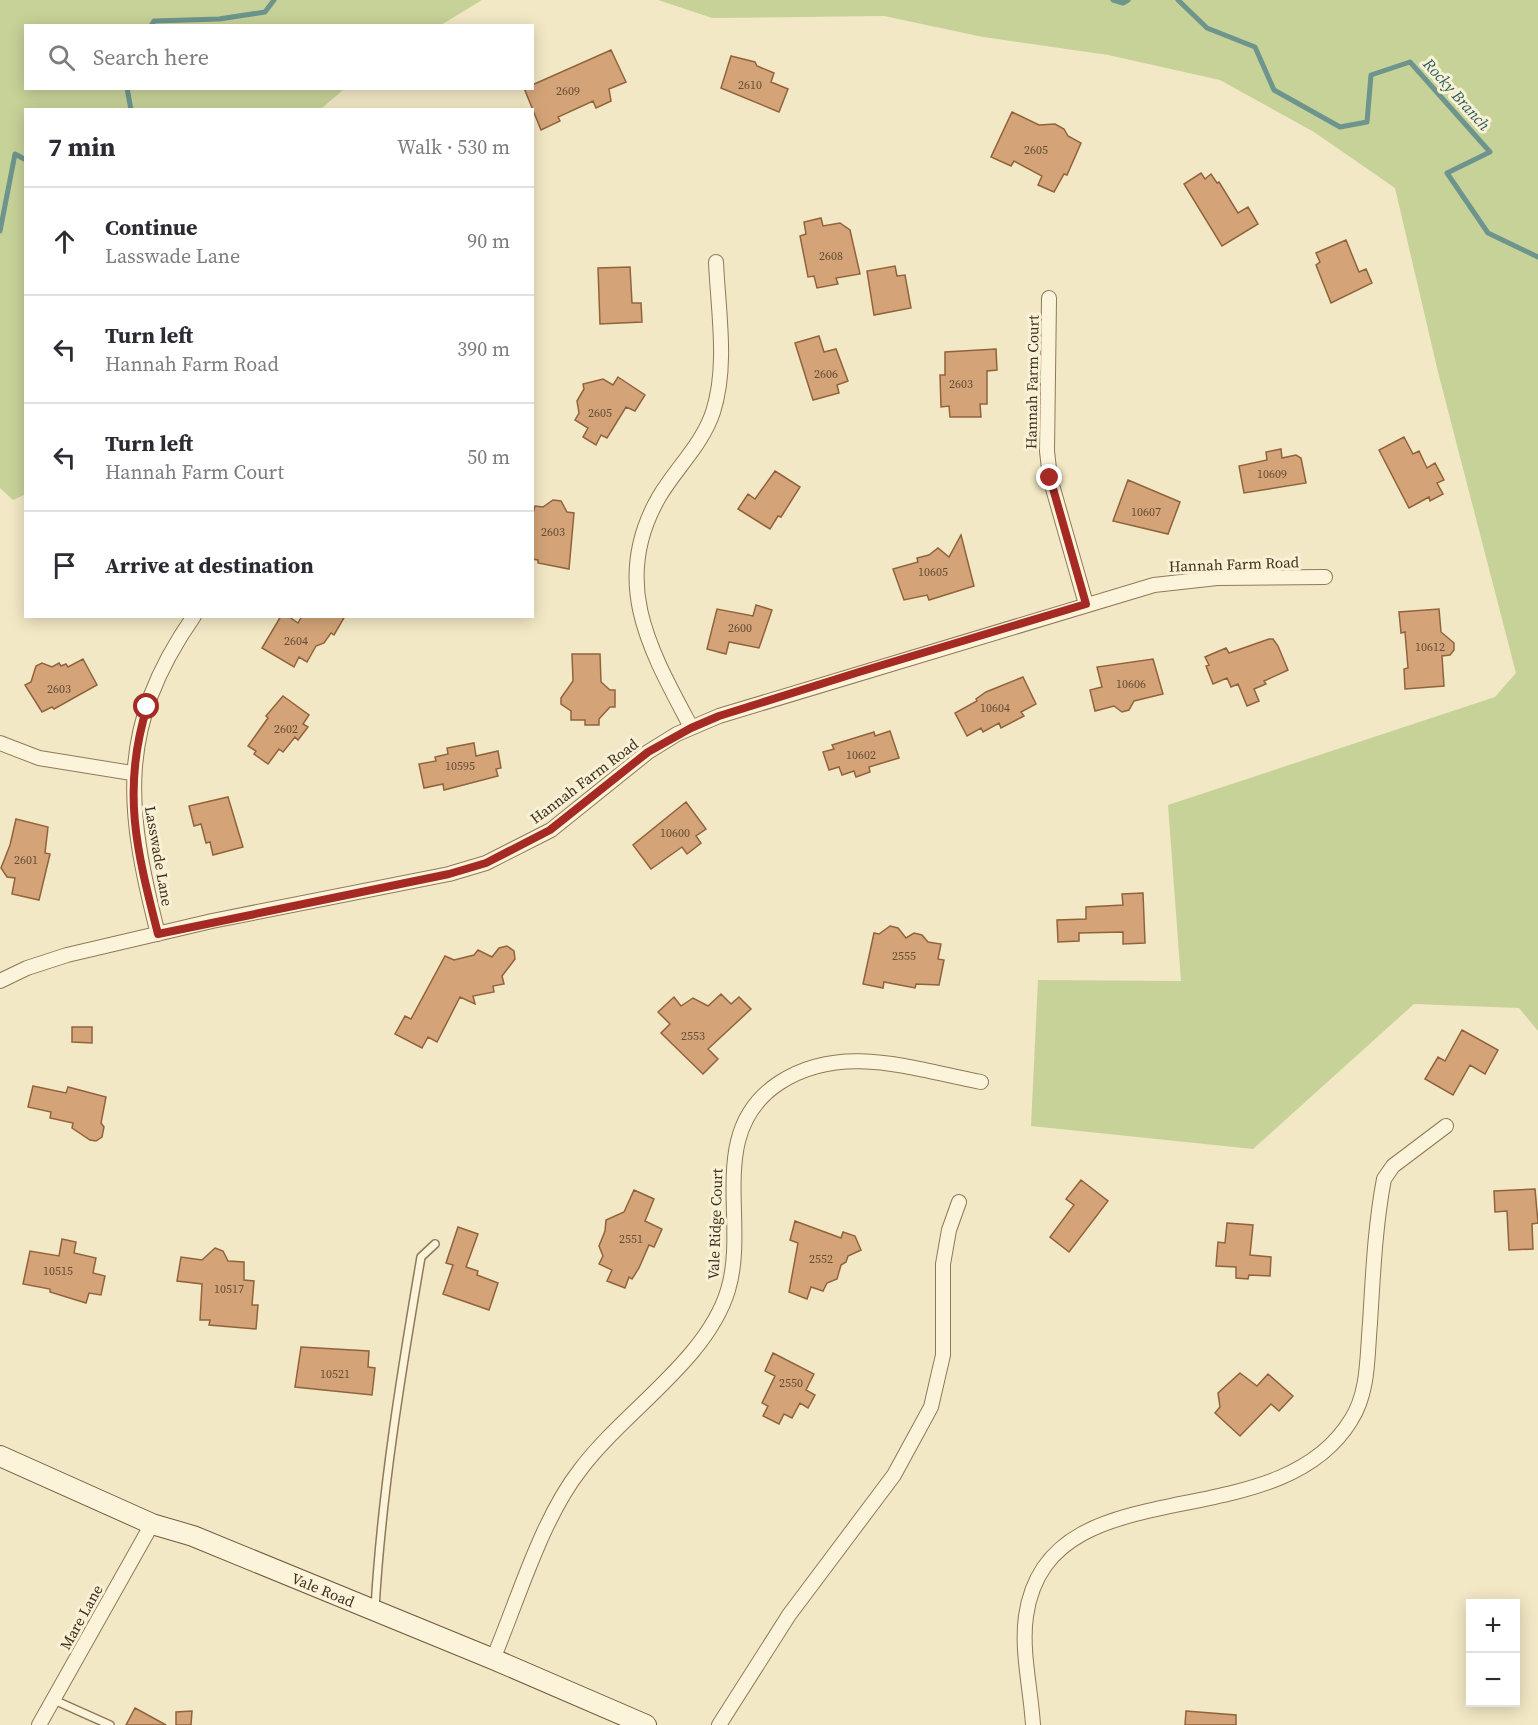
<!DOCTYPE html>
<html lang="en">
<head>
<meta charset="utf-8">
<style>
	body { margin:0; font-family:"Source Serif 4",serif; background:#f7f7f7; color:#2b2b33 }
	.controls { position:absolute; right:18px; bottom:18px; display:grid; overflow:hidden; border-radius:0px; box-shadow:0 3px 15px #0003 }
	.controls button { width:54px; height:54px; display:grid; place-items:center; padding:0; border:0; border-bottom:2px solid #e1e1e2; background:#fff; color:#2b2b33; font:30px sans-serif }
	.stop { position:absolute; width:18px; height:18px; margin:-14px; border:4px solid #a52a23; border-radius:50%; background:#fff }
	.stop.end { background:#a52a23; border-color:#fff; box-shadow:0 2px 6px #0008 }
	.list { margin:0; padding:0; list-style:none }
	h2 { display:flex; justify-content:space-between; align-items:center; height:78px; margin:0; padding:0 24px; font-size:26px }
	h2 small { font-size:20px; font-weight:400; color:#7c7c81 }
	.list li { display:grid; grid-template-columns:39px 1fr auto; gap:18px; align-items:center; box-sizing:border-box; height:108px; padding:0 24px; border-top:2px solid #e1e1e2 }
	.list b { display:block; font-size:22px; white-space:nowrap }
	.list p { margin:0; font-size:20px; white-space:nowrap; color:#7c7c81 }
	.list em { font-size:20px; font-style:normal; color:#7c7c81 }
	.icon { flex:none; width:33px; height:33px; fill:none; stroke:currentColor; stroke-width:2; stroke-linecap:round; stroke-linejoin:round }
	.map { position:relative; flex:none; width:1538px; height:1725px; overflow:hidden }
	.search { position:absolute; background:#fff; box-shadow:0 3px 15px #0003; left:24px; top:24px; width:510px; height:66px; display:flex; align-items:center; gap:15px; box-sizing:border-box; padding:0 21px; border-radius:0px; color:#7c7c81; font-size:22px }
	.panel { position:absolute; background:#fff; box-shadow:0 3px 15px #0003; left:24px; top:108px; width:510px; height:510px; border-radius:0px }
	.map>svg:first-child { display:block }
	.green { fill:#c7d298 }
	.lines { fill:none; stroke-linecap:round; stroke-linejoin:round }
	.stream { stroke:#6d958d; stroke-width:5 }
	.building { fill:#d4a478; stroke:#91633c; stroke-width:1.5 }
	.lane-casing { stroke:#907959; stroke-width:10 }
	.street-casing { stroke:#907959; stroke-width:16 }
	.secondary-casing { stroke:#725a3c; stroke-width:22 }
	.lane { stroke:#fcf4da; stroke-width:7 }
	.street { stroke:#fcf4da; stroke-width:14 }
	.secondary { stroke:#fcf4da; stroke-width:20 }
	.route { stroke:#a52a23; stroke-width:8 }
	.labels { text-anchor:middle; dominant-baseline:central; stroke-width:6; stroke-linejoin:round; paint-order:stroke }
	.number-label { font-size:12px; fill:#644d34 }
	.street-label { font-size:15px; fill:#3e301e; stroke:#f9f1d6 }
	.water-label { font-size:16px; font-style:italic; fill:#2c5f5f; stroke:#f9f1d6 }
</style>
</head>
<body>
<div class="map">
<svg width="1538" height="1725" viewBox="0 0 1538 1725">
	<rect width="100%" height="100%" fill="#f2e8c5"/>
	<!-- green -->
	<path class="green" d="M0,0H482L441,25L26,26V88L344,89L321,109L26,110V494L13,500L0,488Z
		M658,0H1538V1031L1519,1008L1414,1004L1253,1149L1031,1126L1038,980L1181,981L1168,805L1495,697L1516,673L1438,372L1395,188L1314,132L1220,80L1108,55L983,37L884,16L712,18Z"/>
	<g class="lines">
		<!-- stream -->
		<path class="stream" d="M1113,0L1123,3L1128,0
			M1178,0L1207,28L1255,47L1274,90L1340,127L1367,122L1371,75L1410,62L1490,152L1447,173L1488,233L1538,257
			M151,26L154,21L219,19L265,12L274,0
			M127,88L131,110
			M0,231L15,154L26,160"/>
	</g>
	<!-- building -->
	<path class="building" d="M611,50L626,82L609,89L611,101L596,108L593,101L558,117L560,121L541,130L524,88H532V85Z
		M731,56L755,62L757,66L774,73L771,82L788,89L779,112L721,88Z
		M1012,112L1039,125L1055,124L1064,129L1068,136L1081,143L1067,175L1064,174L1054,192L1038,185L1042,176L1014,161L1011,166L991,157Z
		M1201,173L1205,179L1211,174L1217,183L1219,182L1238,213L1248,207L1258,224L1222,246L1184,184Z
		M821,218L823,226L840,223L850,230L860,274L836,278L838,284L817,288L814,276L808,277L800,236L806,234L804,222Z
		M1346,240L1359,272L1366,269L1372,283L1331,303L1316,265L1320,262L1316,253Z
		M895,266L897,276L905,275L911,308L874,315L867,271Z
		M630,267L632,303H641L642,322L600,324L598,268Z
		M819,336L824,352L836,349L848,381L837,385L839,393L813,400L795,343Z
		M996,349L997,370L987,371V404H980L981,417H950L949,406L941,407L940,375H945V352Z
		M618,377L645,395L635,411L626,407L607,438L601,435L596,445L583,437L588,428L575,420L579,413L577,401L584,389L583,384L603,379L613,385Z
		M1404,437L1413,454L1419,451L1427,468L1435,463L1444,480L1437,483L1443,494L1430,501L1429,497L1409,508L1379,450Z
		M1281,449L1282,458L1296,455L1301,458L1306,483L1244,493L1239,466L1267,460L1266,452Z
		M775,471L800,487L781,517L778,516L770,529L738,509L748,494L755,499Z
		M1128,480L1180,502L1168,534L1113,521Z
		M553,500L561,501L567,512L574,513L569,569L538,563V560L532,559V517L535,506L543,507Z
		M961,535L974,586L929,600L927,595L904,600L893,569L918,562L917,558L929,555L938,548L949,557Z
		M756,605L772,610L759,648L729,642L726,654L707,649L717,609L753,616Z
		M1439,609L1441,632L1454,643V650L1450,655L1442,656L1444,686L1405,689L1404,669L1408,668L1405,632L1401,633L1399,612Z
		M281,616H288L298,623L302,616H345L334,635L331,633L324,643L316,646L307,662L299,657L294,667L262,648Z
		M1269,639H1273L1278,646L1288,670L1264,681L1266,684L1254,689L1259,701L1247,706L1238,684L1231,687L1227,678L1213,684L1206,666L1209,665L1205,657L1226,648L1229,653Z
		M572,654H600L601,682L610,690H615V707H610L599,719V725H585V720H571V711L561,704V698L573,681Z
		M83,659L97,685L54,709L52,707L42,712L25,685L31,682L36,666L42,663L52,667L59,663L61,666L66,664L68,667Z
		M1153,659L1163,694L1134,701L1129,710L1122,712L1114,706L1095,711L1090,690L1102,687L1097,667Z
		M1023,677L1036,704L1021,712L1024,716L1001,728L999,723L983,732L981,728L967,736L955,713L977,701L976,699L986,692Z
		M283,696L309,715L303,724L308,727L298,740L295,737L283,752L279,749L268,764L254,754L256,751L248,746L268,718L266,716Z
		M890,731L899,758L869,767L870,772L856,777L854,771L842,775L839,767L829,770L823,752L834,749L832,745L874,732L875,736Z
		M474,743L476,756L498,751L501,768L496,769L498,776L444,790L443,784L424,788L419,764L436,761L435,757L448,754L447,748Z
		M228,797L243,847L213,855L210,842L206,843L201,824L194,826L189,806Z
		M686,802L706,829L696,836L701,843L687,854L682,847L651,869L633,845Z
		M16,819L48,827L45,853L50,854L39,900L12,894L15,878L7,877L1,868L10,845Z
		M1143,893L1145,943L1123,944V932L1079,933V941L1058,942L1057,920L1086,919V907L1123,905L1122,894Z
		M890,926L898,928L906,938L914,933L922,935L928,942L941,944L938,959L944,960L939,985L916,984L915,988L884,982L883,988L863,984L874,933L879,934Z
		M507,946L514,951L515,959L502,976L504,984L493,986L494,992L473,996L475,1004L460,997L437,1042L428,1037L422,1048L395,1034L405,1016L411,1019L445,956L454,960L474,955L478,950L492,957L499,948Z
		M721,994L731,1004L739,997L751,1009L708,1049L718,1059L703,1074L661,1033L670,1024L658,1012L674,997L681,1006L693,998L708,1006Z
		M72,1027H92V1043L72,1042Z
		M1462,1030L1498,1050L1485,1074L1470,1065L1453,1095L1425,1079L1438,1057L1445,1061Z
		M33,1086L66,1093L68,1087L106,1097L101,1123L104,1127L102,1137L96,1141L90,1140L72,1128L73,1123L50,1118L51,1112L28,1107Z
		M1081,1180L1108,1201L1069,1252L1050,1237L1074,1205L1066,1199Z
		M1535,1189L1538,1223L1532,1224L1533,1249L1509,1250L1507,1211L1495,1212L1494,1191Z
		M634,1190L654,1199L645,1221L662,1229L654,1247L649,1245L639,1268L632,1279L629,1277L625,1288L607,1281L612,1270L599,1264L603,1256L599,1246L605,1231L606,1220L624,1212Z
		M795,1221L841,1238L843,1232L855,1236L861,1250L848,1256L846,1262L841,1265L837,1279L827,1283L823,1291L811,1287L807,1299L789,1292L798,1243L790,1240Z
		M1227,1223L1253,1225L1250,1255L1271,1257L1270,1276L1249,1275L1248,1279L1236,1278V1267L1216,1266L1218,1242L1225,1243Z
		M458,1227L478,1234L466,1267L478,1271L477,1275L498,1283L489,1310L443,1294L453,1265L446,1263Z
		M62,1239L76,1242L74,1253L96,1258L93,1273L105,1276L101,1295L89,1293L86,1303L50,1292V1289L23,1284L30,1251L59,1256Z
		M215,1248L223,1251L228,1261L244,1262V1280L254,1281L252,1305H258L256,1329L209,1325L210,1320H200L202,1284L177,1281L181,1257L202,1260Z
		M301,1347L369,1351L368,1367L375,1368L372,1395L295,1387Z
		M773,1353L814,1374L806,1390L815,1395L808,1408L800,1403L792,1418L784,1414L779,1424L763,1416L768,1406L762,1403L775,1376L765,1371Z
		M1240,1373L1257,1386L1268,1374L1293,1396L1279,1411L1271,1404L1240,1436L1215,1413L1220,1407L1218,1393Z
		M135,1708L166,1725H126Z
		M192,1711L191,1725H176V1712Z
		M1186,1711L1236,1715V1725H1185Z"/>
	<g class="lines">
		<!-- lane casing -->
		<g class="lane-casing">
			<path id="lane" d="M375,1608C382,1490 401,1374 421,1257L435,1244
				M54,1700L110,1725"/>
		</g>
		<!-- street casing -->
		<g class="street-casing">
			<path id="street" d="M1049,298L1047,451L1050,478L1086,604
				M691,727C650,650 610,582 659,497C676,468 702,445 713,412C728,366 718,310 716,262
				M0,743L39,758L132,773
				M158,934C126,809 116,728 194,616
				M0,981L27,968L67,955L212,921L449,874L486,863L551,830L648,752L677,734L719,716L1154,585L1217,578L1325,577
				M493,1659C518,1600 541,1520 580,1470C624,1411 707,1360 728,1290C749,1221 705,1132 779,1083C841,1042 913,1069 981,1082
				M39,1725L152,1524
				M719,1725L789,1615L894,1475L931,1407L943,1355V1264L949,1230L959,1202
				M1033,1725C1031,1690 1021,1651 1026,1616C1048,1462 1276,1543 1351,1420C1369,1392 1367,1356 1370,1323C1373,1275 1375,1226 1384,1179L1393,1166L1446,1126"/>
		</g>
		<!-- secondary casing -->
		<g class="secondary-casing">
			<g id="secondary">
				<path id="s1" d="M0,1456L152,1524L193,1536L493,1659L646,1725"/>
			</g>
		</g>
		<!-- lane -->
		<use href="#lane" class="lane"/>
		<!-- street -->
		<use href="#street" class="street"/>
		<!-- secondary -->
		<use href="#secondary" class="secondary"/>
	</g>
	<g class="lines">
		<!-- route -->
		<path class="route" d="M147,707C121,791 137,852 158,934L449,874L486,863L550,830L648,752L691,728L719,716L859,672L1086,604L1050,478"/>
	</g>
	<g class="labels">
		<!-- number labels -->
		<g class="number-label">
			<text x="750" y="85">2610</text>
			<text x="568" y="91">2609</text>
			<text x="1036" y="150">2605</text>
			<text x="831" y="256">2608</text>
			<text x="826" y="374">2606</text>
			<text x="961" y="384">2603</text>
			<text x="600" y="413">2605</text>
			<text x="1272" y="474">10609</text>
			<text x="1146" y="512">10607</text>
			<text x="553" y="532">2603</text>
			<text x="933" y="572">10605</text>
			<text x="740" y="628">2600</text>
			<text x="296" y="641">2604</text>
			<text x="1430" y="647">10612</text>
			<text x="1131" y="684">10606</text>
			<text x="59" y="689">2603</text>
			<text x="995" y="708">10604</text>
			<text x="286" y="729">2602</text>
			<text x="861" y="755">10602</text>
			<text x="460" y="766">10595</text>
			<text x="675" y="833">10600</text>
			<text x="26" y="860">2601</text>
			<text x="904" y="956">2555</text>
			<text x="693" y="1036">2553</text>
			<text x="631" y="1239">2551</text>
			<text x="821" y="1259">2552</text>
			<text x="58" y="1271">10515</text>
			<text x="229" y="1289">10517</text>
			<text x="335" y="1374">10521</text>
			<text x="791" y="1383">2550</text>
		</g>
		<!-- street labels -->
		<g class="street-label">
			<text transform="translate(1032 382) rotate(-89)">Hannah Farm Court</text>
			<text transform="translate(1234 564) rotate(-2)">Hannah Farm Road</text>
			<text transform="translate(584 781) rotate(-37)">Hannah Farm Road</text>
			<text transform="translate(159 856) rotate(80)">Lasswade Lane</text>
			<text transform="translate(715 1224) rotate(-88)">Vale Ridge Court</text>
			<text stroke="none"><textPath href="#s1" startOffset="350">Vale Road</textPath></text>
			<text transform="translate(81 1617) rotate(-61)">Mare Lane</text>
		</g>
		<!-- water labels -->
		<g class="water-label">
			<text transform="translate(1457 94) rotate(48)">Rocky Branch</text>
		</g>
	</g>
</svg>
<div class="controls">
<button>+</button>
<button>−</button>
</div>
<div class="stop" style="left:147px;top:707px"></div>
<div class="stop end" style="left:1050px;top:478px"></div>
<div class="search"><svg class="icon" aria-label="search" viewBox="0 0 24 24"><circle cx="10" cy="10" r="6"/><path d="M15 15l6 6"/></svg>Search here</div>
<section class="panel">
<h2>7 min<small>Walk · 530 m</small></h2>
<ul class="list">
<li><svg class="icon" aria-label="ahead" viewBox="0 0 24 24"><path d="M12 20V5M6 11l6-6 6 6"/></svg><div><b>Continue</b><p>Lasswade Lane</p></div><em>90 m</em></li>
<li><svg class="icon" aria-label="left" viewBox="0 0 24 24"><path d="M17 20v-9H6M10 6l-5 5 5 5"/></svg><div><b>Turn left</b><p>Hannah Farm Road</p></div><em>390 m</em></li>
<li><svg class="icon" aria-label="left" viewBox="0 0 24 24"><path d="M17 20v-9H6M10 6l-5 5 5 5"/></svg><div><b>Turn left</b><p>Hannah Farm Court</p></div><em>50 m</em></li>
<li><svg class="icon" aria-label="arrive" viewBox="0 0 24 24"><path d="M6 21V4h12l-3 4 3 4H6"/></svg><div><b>Arrive at destination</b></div></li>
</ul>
</section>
</div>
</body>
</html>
